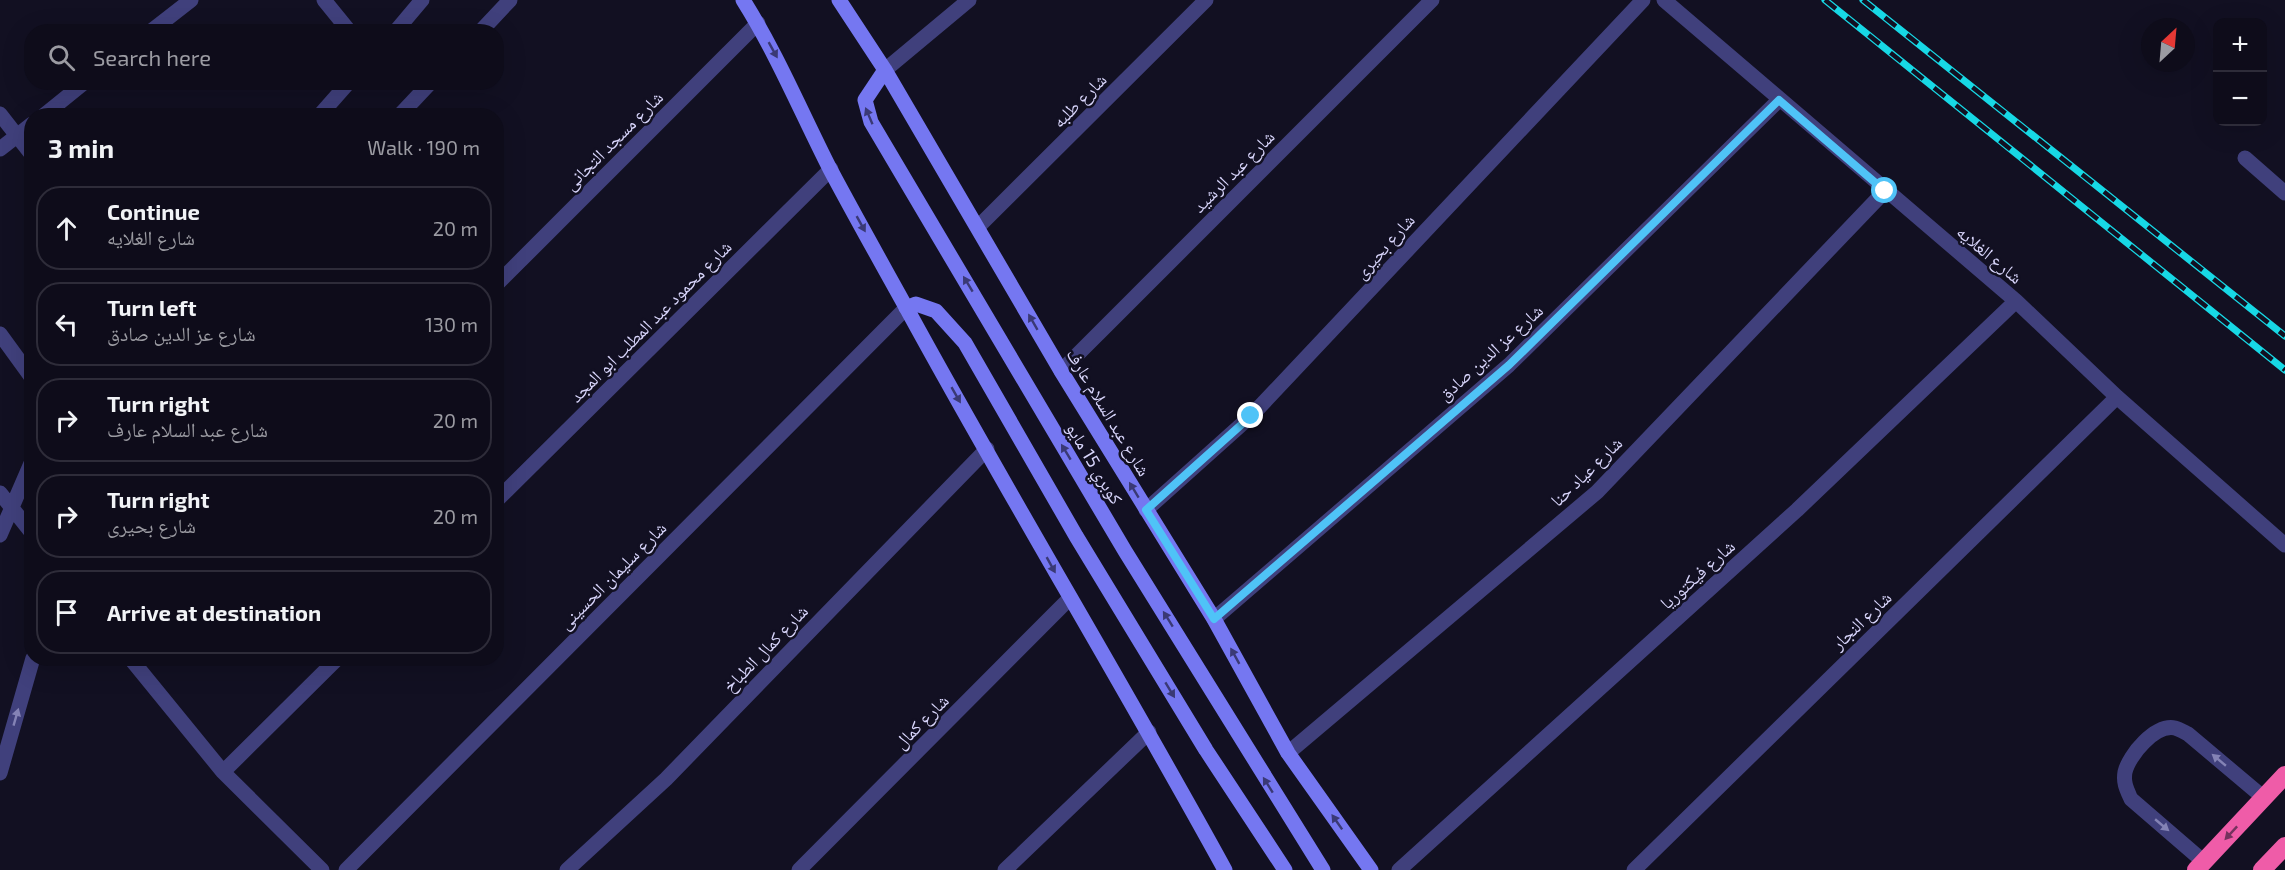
<!DOCTYPE html>
<html lang="en">
<head>
<meta charset="utf-8">
<style>
	body { margin:0; font-family:"Exo 2","Noto Naskh Arabic",sans-serif; background:#171523; color:#f1f3f6 }
	.controls { position:absolute; right:18px; top:18px; display:grid; overflow:hidden; border-radius:12px; box-shadow:0 6px 24px #0002 }
	.controls button { width:54px; height:54px; display:grid; place-items:center; padding:0; border:0; border-bottom:2px solid #2e2c39; background:#0e0c1a; color:#f1f3f6; font:30px sans-serif }
	.compass { position:absolute; left:2141px; top:18px; width:54px; height:54px; border-radius:50%; background:#0e0c1a; box-shadow:0 6px 24px #0002; rotate:26deg }
	.stop { position:absolute; width:18px; height:18px; margin:-14px; border:4px solid #4fc3f7; border-radius:50%; background:#fff }
	.stop.end { background:#4fc3f7; border-color:#fff; box-shadow:0 2px 6px #0008 }
	.list { margin:0; padding:0; list-style:none }
	h2 { display:flex; justify-content:space-between; align-items:center; height:78px; margin:0; padding:0 24px; font-size:26px }
	h2 small { font-size:20px; font-weight:400; color:#9b9ba2 }
	.list li { display:grid; grid-template-columns:39px 1fr auto; gap:18px; align-items:center; box-sizing:border-box; height:84px; margin:0 12px 12px; padding:0 12px; border:2px solid #2e2c39; border-radius:24px }
	.list b { display:block; font-size:22px; white-space:nowrap }
	.list p { margin:0; font-size:20px; white-space:nowrap; color:#9b9ba2 }
	.list em { font-size:20px; font-style:normal; color:#9b9ba2 }
	.icon { flex:none; width:33px; height:33px; fill:none; stroke:currentColor; stroke-width:2; stroke-linecap:round; stroke-linejoin:round }
	.map { position:relative; flex:none; width:2285px; height:870px; overflow:hidden }
	.search { position:absolute; background:#0e0c1a; box-shadow:0 6px 24px #0002; left:24px; top:24px; width:480px; height:66px; display:flex; align-items:center; gap:15px; box-sizing:border-box; padding:0 21px; border-radius:24px; color:#9b9ba2; font-size:22px }
	.panel { position:absolute; background:#0e0c1a; box-shadow:0 6px 24px #0002; left:24px; top:108px; width:480px; height:558px; border-radius:24px }
	.map>svg:first-child { display:block }
	.lines { fill:none; stroke-linecap:round; stroke-linejoin:round }
	.lane { stroke:#40407c; stroke-width:15 }
	.street { stroke:#40407c; stroke-width:15 }
	.secondary { stroke:#7577f1; stroke-width:15 }
	.highway { stroke:#ef5ca8; stroke-width:18 }
	.rail-casing { stroke:#17d8e5; stroke-width:7 }
	.rail { stroke:#121022; stroke-width:4.5; stroke-dasharray:14; stroke-linecap:butt }
	.oneway { fill:#3a3975 }
	.oneway2 { fill:#8483b5 }
	.oneway3 { fill:#75325e }
	.route { stroke:#4fc3f7; stroke-width:8 }
	.labels { text-anchor:middle; dominant-baseline:central; stroke-width:5; stroke-linejoin:round; paint-order:stroke }
	.street-label { font-size:18px; fill:#d8d5fb; stroke:#121022 }
</style>
</head>
<body>
<div class="map">
<svg width="2285" height="870" viewBox="0 0 2285 870">
	<rect width="100%" height="100%" fill="#121022"/>
	<g class="lines">
		<!-- lane -->
		<path class="lane" d="M2245,158L2285,193
			M2204,862L2131,799C2127,790 2123,783 2125,772C2129,755 2155,724 2175,728C2179,729 2184,732 2188,734L2264,798"/>
		<!-- street -->
		<path class="street" d="M324,0L350,32
			M1664,0L2016,301L2117,397L2285,545
			M150,32L191,0
			M395,32L422,0
			M480,32L510,0
			M885,70L969,0
			M0,114L32,155
			M43,116L85,82
			M319,116L349,82
			M399,116L431,82
			M0,149L32,124
			M978,227L1206,0
			M496,285L758,23
			M0,334L32,378
			M1061,371L1432,0
			M0,493L32,533
			M496,501L831,169
			M1146,510L1251,416L1643,0
			M0,535L32,461
			M1214,619L1509,365L1779,100
			M130,658L223,772L322,870
			M1288,753L1597,492L1885,191
			M223,772L338,658
			M0,773L33,658
			M346,870L906,308
			M567,870L666,779L987,449
			M799,870L1070,598
			M1005,870L1149,732
			M1399,870L1797,510L2016,301
			M1634,870L2117,397"/>
		<!-- secondary -->
		<path class="secondary" d="M743,0C777,54 801,112 830,169C855,216 881,262 907,309C1010,498 1122,682 1225,870
			M839,0L885,70L1061,371L1214,619L1288,753L1371,870
			M885,70L865,100L871,122L1125,551L1323,870
			M906,308L916,304L936,311L965,343L1076,536L1206,750L1285,870"/>
		<!-- highway -->
		<path class="highway" d="M2196,870L2285,775
			M2262,870L2285,846"/>
		<!-- rail casing -->
		<g class="rail-casing">
			<path id="rail" d="M1825,0L2285,370
				M1863,0L2285,336"/>
		</g>
		<!-- rail -->
		<use href="#rail" class="rail"/>
	</g>
	<!-- one-way arrows -->
	<defs><path id="oneway-solid" d="M-6-.8H1V-3.2L6.5 0L1 3.2V.8H-6Z" transform="scale(1.5)"/></defs>
	<g class="oneway">
		<use href="#oneway-solid" transform="translate(773 50) rotate(61)"/>
		<use href="#oneway-solid" transform="translate(869 116) rotate(-113)"/>
		<use href="#oneway-solid" transform="translate(861 224) rotate(61)"/>
		<use href="#oneway-solid" transform="translate(968 284) rotate(-121)"/>
		<use href="#oneway-solid" transform="translate(1033 322) rotate(-120)"/>
		<use href="#oneway-solid" transform="translate(956 395) rotate(60)"/>
		<use href="#oneway-solid" transform="translate(1066 452) rotate(-121)"/>
		<use href="#oneway-solid" transform="translate(1134 490) rotate(-121)"/>
		<use href="#oneway-solid" transform="translate(1051 565) rotate(61)"/>
		<use href="#oneway-solid" transform="translate(1168 619) rotate(-122)"/>
		<use href="#oneway-solid" transform="translate(1235 656) rotate(-119)"/>
		<use href="#oneway-solid" transform="translate(1170 690) rotate(59)"/>
		<use href="#oneway-solid" transform="translate(1268 785) rotate(-122)"/>
		<use href="#oneway-solid" transform="translate(1337 822) rotate(-125)"/>
	</g>
	<g class="oneway2">
		<use href="#oneway-solid" transform="translate(16 717) rotate(-74)"/>
		<use href="#oneway-solid" transform="translate(2219 760) rotate(-140)"/>
		<use href="#oneway-solid" transform="translate(2162 825) rotate(40)"/>
	</g>
	<use class="oneway3" href="#oneway-solid" transform="translate(2231 833) rotate(133)"/>
	<g class="lines">
		<!-- route -->
		<path class="route" d="M1251,416L1146,510L1214,619L1509,365L1779,100L1885,191"/>
	</g>
	<g class="labels">
		<!-- street labels -->
		<g class="street-label">
			<text transform="translate(1079 100) rotate(-45)">شارع طلبه</text>
			<text transform="translate(613 140) rotate(-45)">شارع مسجد التجانى</text>
			<text transform="translate(1233 171) rotate(-45)">شارع عبد الرشيد</text>
			<text transform="translate(1384 246) rotate(-48)">شارع بحيرى</text>
			<text transform="translate(1990 254) rotate(40)">شارع الغلايه</text>
			<text transform="translate(650 321) rotate(-45)">شارع محمود عبد المطلب ابو المجد</text>
			<text transform="translate(1490 352) rotate(-42)">شارع عز الدين صادق</text>
			<text transform="translate(1109 412) rotate(59)">شارع عبد السلام عارف</text>
			<text transform="translate(1095 463) rotate(59)">كوبري 15 مايو</text>
			<text transform="translate(1586 471) rotate(-44)">شارع عياد حنا</text>
			<text transform="translate(1697 574) rotate(-42)">شارع فيكتوريا</text>
			<text transform="translate(612 575) rotate(-45)">شارع سليمان الحسينى</text>
			<text transform="translate(1861 620) rotate(-44)">شارع النجار</text>
			<text transform="translate(765 648) rotate(-46)">شارع كمال الطباخ</text>
			<text transform="translate(921 721) rotate(-45)">شارع كمال</text>
		</g>
	</g>
</svg>
<div class="controls">
<button>+</button>
<button>−</button>
</div>
<svg class="compass" viewBox="-18 -18 36 36"><path d="M0-13l5 13h-10z" fill="#e53935"/><path d="M0 13l5-13h-10z" fill="#9b9ba2"/></svg>
<div class="stop" style="left:1885px;top:191px"></div>
<div class="stop end" style="left:1251px;top:416px"></div>
<div class="search"><svg class="icon" aria-label="search" viewBox="0 0 24 24"><circle cx="10" cy="10" r="6"/><path d="M15 15l6 6"/></svg>Search here</div>
<section class="panel">
<h2>3 min<small>Walk · 190 m</small></h2>
<ul class="list">
<li><svg class="icon" aria-label="ahead" viewBox="0 0 24 24"><path d="M12 20V5M6 11l6-6 6 6"/></svg><div><b>Continue</b><p>شارع الغلايه</p></div><em>20 m</em></li>
<li><svg class="icon" aria-label="left" viewBox="0 0 24 24"><path d="M17 20v-9H6M10 6l-5 5 5 5"/></svg><div><b>Turn left</b><p>شارع عز الدين صادق</p></div><em>130 m</em></li>
<li><svg class="icon" aria-label="right" viewBox="0 0 24 24"><path d="M7 20v-9h11M14 6l5 5-5 5"/></svg><div><b>Turn right</b><p>شارع عبد السلام عارف</p></div><em>20 m</em></li>
<li><svg class="icon" aria-label="right" viewBox="0 0 24 24"><path d="M7 20v-9h11M14 6l5 5-5 5"/></svg><div><b>Turn right</b><p>شارع بحيرى</p></div><em>20 m</em></li>
<li><svg class="icon" aria-label="arrive" viewBox="0 0 24 24"><path d="M6 21V4h12l-3 4 3 4H6"/></svg><div><b>Arrive at destination</b></div></li>
</ul>
</section>
</div>
</body>
</html>
